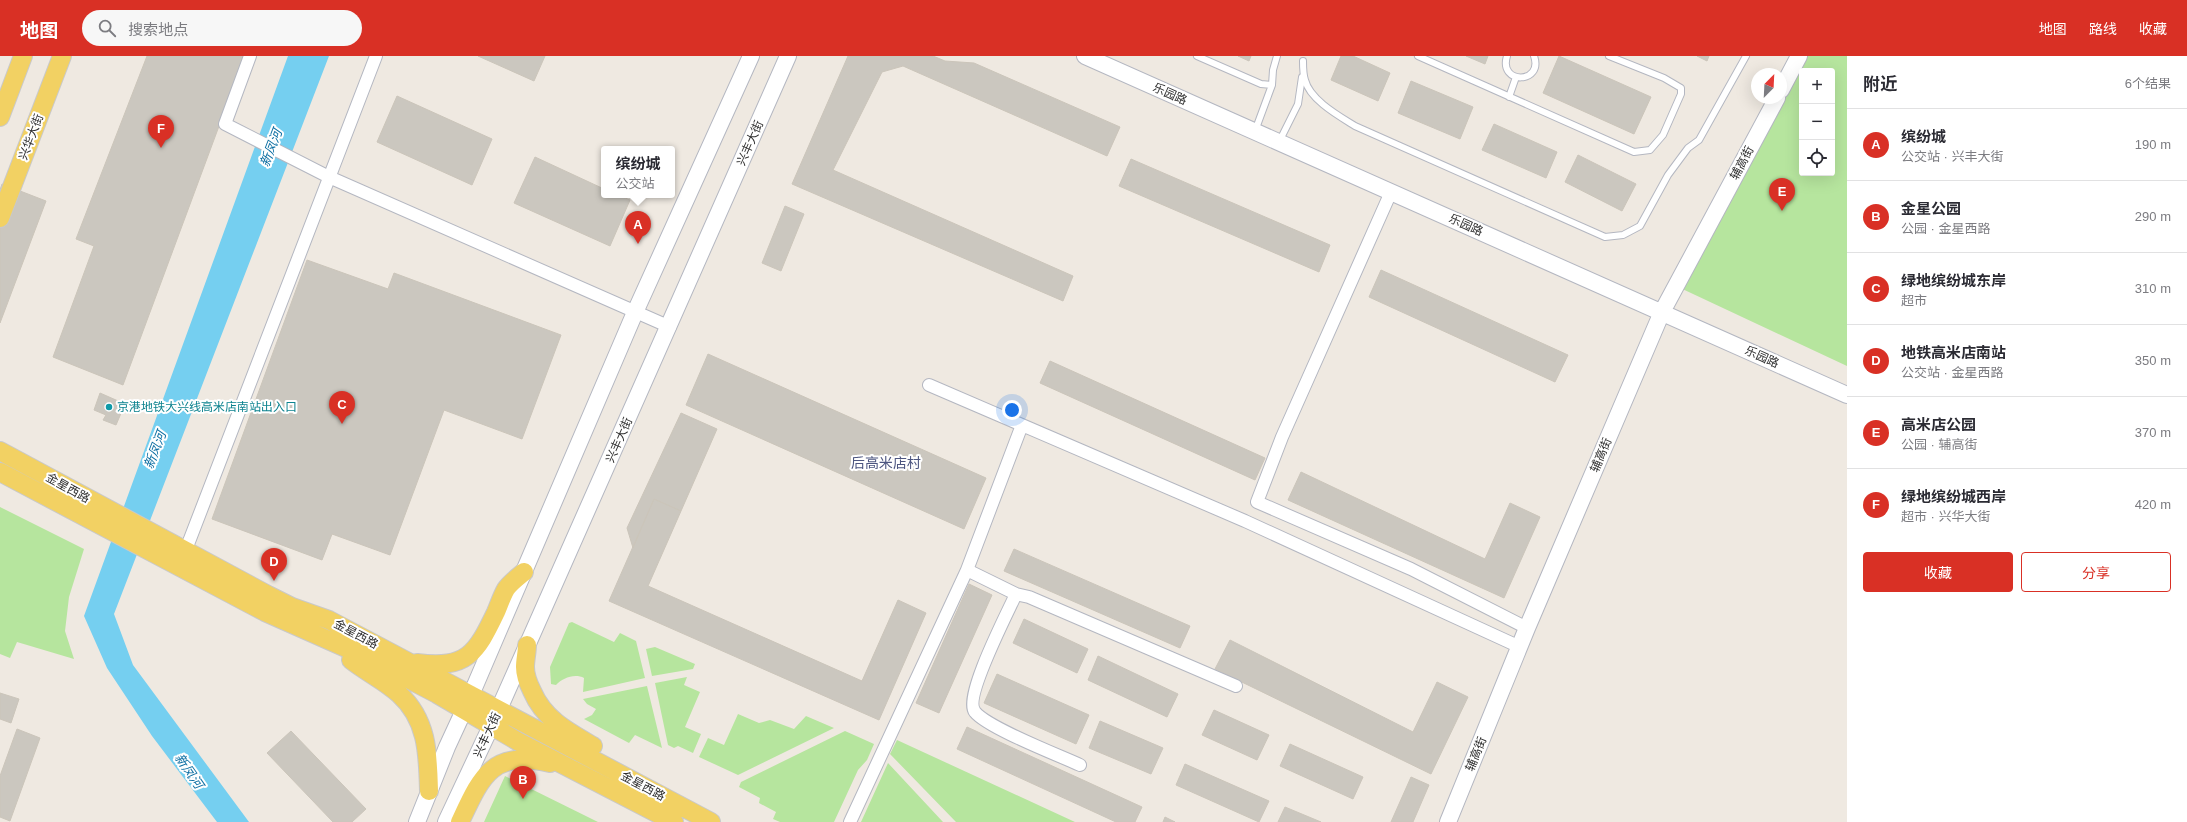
<!DOCTYPE html>
<html lang="zh">
<head>
<meta charset="utf-8">
<style>
	body { margin:0; font-family:Helvetica,"Noto Sans SC",sans-serif; background:#f7f7f7; color:#2b2b33 }
	.controls { position:absolute; right:12px; top:12px; display:grid; overflow:hidden; border-radius:4px; box-shadow:0 4px 16px #0002 }
	.controls button { width:36px; height:36px; display:grid; place-items:center; padding:0; border:0; border-bottom:1px solid #e1e1e2; background:#fff; color:#2b2b33; font:20px sans-serif }
	.compass { position:absolute; left:1751px; top:12px; width:36px; height:36px; border-radius:50%; background:#fff; box-shadow:0 4px 16px #0002; rotate:24deg }
	.you { position:absolute; left:1012px; top:354px; width:14px; height:14px; margin:-10px; border:3px solid #fff; border-radius:50%; background:#1a73e8; box-shadow:0 0 0 6px #1a73e833 }
	.badge { display:grid; place-items:center; width:26px; height:26px; border-radius:50%; background:#d93025; color:#fff; font-size:13px; font-weight:700 }
	.pin { position:absolute; translate:-50% -33px; filter:drop-shadow(0 1px 2px #0008) }
	.pin::after { content:''; position:absolute; top:21px; width:14px; height:12px; background:inherit; clip-path:polygon(0 0,100% 0,50% 100%) }
	.popup { position:absolute; left:601px; top:90px; width:74px; height:52px; box-sizing:border-box; display:grid; place-content:center; border-radius:4px; background:#fff; filter:drop-shadow(0 1px 3px #0005); font-size:13px; white-space:nowrap; color:#7c7c81 }
	.popup b { font-size:15px; color:#2b2b33 }
	.popup::after { content:''; position:absolute; left:50%; top:100%; margin-left:-8px; border:8px solid transparent; border-top-color:#fff }
	.list { margin:0; padding:0; list-style:none }
	h2 { display:flex; justify-content:space-between; align-items:center; height:52px; margin:0; padding:0 16px; font-size:17px }
	h2 small { font-size:13px; font-weight:400; color:#7c7c81 }
	.list li { display:grid; grid-template-columns:26px 1fr auto; gap:12px; align-items:center; box-sizing:border-box; height:72px; padding:0 16px; border-top:1px solid #e1e1e2 }
	.list b { display:block; font-size:15px; white-space:nowrap }
	.list p { margin:0; font-size:13px; white-space:nowrap; color:#7c7c81 }
	.list em { font-size:13px; font-style:normal; color:#7c7c81 }
	.actions { display:flex; gap:8px; padding:12px 16px }
	.actions a { flex:1; padding:9px 0; border:1px solid #d93025; border-radius:4px; text-align:center; font-size:14px; color:#d93025 }
	.actions .main { background:#d93025; color:#fff }
	.icon { flex:none; width:22px; height:22px; fill:none; stroke:currentColor; stroke-width:2; stroke-linecap:round; stroke-linejoin:round }
	.map { position:relative; flex:none; width:1847px; height:766px; overflow:hidden }
	header { display:flex; align-items:center; gap:24px; box-sizing:border-box; height:56px; padding:0 20px; background:#d93025; color:#fff }
	header strong { font-size:19px }
	nav { display:flex; gap:22px; margin-inline-start:auto; font-size:14px }
	.search { width:280px; height:36px; background:#f7f7f7; display:flex; align-items:center; gap:10px; box-sizing:border-box; padding:0 14px; border-radius:22px; color:#7c7c81; font-size:15px }
	main { display:flex }
	aside { flex:1; background:#fff }
	.map>svg:first-child { display:block }
	.green { fill:#b6e59e; fill-rule:evenodd }
	.water { fill:#75cff0 }
	.building { fill:#cbc7bf; stroke:#cbc5ba }
	.lines { fill:none; stroke-linecap:round; stroke-linejoin:round }
	.lane-casing { stroke:#b4b7c1; stroke-width:8 }
	.street-casing { stroke:#b4b7c1; stroke-width:14 }
	.secondary-casing { stroke:#b4b7c1; stroke-width:18 }
	.primary-casing { stroke:#c9c9c9; stroke-width:20 }
	.lane { stroke:#fff; stroke-width:6 }
	.street { stroke:#fff; stroke-width:12 }
	.secondary { stroke:#fff; stroke-width:16 }
	.primary { stroke:#f2d163; stroke-width:18 }
	.culture-dot { fill:#0f9aa8; stroke:#fff; stroke-width:1.5 }
	.labels { text-anchor:middle; dominant-baseline:central; stroke-width:4; stroke-linejoin:round; paint-order:stroke }
	.street-label { font-size:12px; fill:#2e2e2e; stroke:#fff }
	.culture-label { font-size:12px; fill:#0d838f; stroke:#fff; text-anchor:start }
	.water-label { font-size:13px; font-style:italic; fill:#0d6fa3; stroke:#fff }
	.quarter-label { font-size:14px; fill:#4d5680; stroke:#fff }
</style>
</head>
<body>
<header>
<strong>地图</strong>
<div class="search"><svg class="icon" aria-label="search" viewBox="0 0 24 24"><circle cx="10" cy="10" r="6"/><path d="M15 15l6 6"/></svg>搜索地点</div>
<nav><a>地图</a><a>路线</a><a>收藏</a></nav>
</header>
<main>
<div class="map">
<svg width="1847" height="766" viewBox="0 0 1847 766">
	<rect width="100%" height="100%" fill="#efe9e1"/>
	<!-- green -->
	<path class="green" d="M1799,0H1847V310L1676,230ZM1802,15H1832V117H1802Z
		M0,451L84,493L69,541L65,575L74,603L17,586L10,602L0,598Z
		M572,566L614,586L620,577L636,585L645,622L583,636L584,622C575,617 562,622 556,629L551,628L550,611L569,567Z
		M655,591L695,608L693,613L652,620L646,593Z
		M687,621L684,629L700,636L685,671L701,678L693,697L678,690L674,692L668,689L655,627Z
		M647,630L662,692L635,679L629,687L584,663L592,659L596,653L587,648L583,643Z
		M738,658L759,667L770,664L794,673L806,660L834,672L738,719L699,701L708,682L724,689Z
		M845,675L874,688L867,704L858,714L834,766H780L773,763L776,756L759,747L760,742L739,731L741,726Z
		M897,684L1075,766H956L890,698Z
		M888,707L943,766H861Z
		M505,720L598,766H484Z"/>
	<!-- water -->
	<path class="water" d="M288,0H329L114,558L133,609L249,766H217L152,680L107,612L84,560Z"/>
	<!-- building -->
	<path class="building" d="M147,0H245L123,329L53,301L94,190L76,183Z
		M478,0H545L534,25Z
		M848,0H933L945,5L974,7L1120,71L1107,100L903,10L882,16L833,114L1073,220L1063,245L792,128Z
		M1238,0H1251L1249,5Z
		M1341,0H1353L1390,17L1378,45L1331,24Z
		M1466,0H1488L1485,8Z
		M1559,0L1651,41L1634,78L1543,37Z
		M1697,0H1709L1707,5Z
		M1411,25L1473,51L1460,83L1398,57Z
		M397,40L492,83L472,129L377,86Z
		M1494,68L1557,96L1546,122L1482,94Z
		M1578,99L1636,128L1622,155L1565,126Z
		M535,101L604,133V139H618L630,144L610,190L514,147Z
		M1131,103L1330,189L1319,216L1119,130Z
		M2,128L46,145L0,267V134Z
		M785,150L804,158L781,215L762,207Z
		M307,204L388,233L394,217L561,279L522,383L444,354L390,499L332,478L322,504L212,463Z
		M1381,214L1568,299L1555,326L1369,241Z
		M708,298L986,422L964,473L686,349Z
		M1050,305L1265,402L1255,424L1040,327Z
		M100,337L125,348L116,369L103,364L106,359L94,354Z
		M681,357L717,373L681,455L654,443L633,492L627,472Z
		M1301,416L1485,503L1510,447L1540,461L1504,542L1288,444Z
		M654,443L681,455L648,530L862,625L898,544L926,557L879,664L609,545Z
		M1014,493L1190,570L1180,592L1004,515Z
		M969,528L992,539L939,657L916,647Z
		M1024,563L1088,593L1077,617L1013,587Z
		M1230,584L1413,676L1437,626L1468,641L1431,718L1215,613Z
		M1098,600L1178,638L1167,661L1088,624Z
		M997,618L1089,659L1076,688L984,647Z
		M0,637L19,643L11,667L0,663Z
		M1214,654L1269,679L1257,704L1202,679Z
		M1100,665L1163,692L1151,718L1089,692Z
		M967,671L1142,751L1135,766H1116L957,693Z
		M17,673L40,682L10,765L0,761V720Z
		M291,675L366,753L352,766H333L267,697Z
		M1290,688L1363,721L1353,743L1280,710Z
		M1185,708L1269,745L1259,766L1176,729Z
		M1411,721L1429,729L1413,766H1391Z
		M1285,751L1321,766H1278Z
		M1165,761L1175,766H1163Z"/>
	<g class="lines">
		<!-- lane casing -->
		<g class="lane-casing">
			<path id="lane" d="M1197,0L1261,28L1272,29
				M1418,0L1634,96L1650,94L1663,79L1681,38V32L1664,22L1609,0
				M1507,0C1498,29 1544,28 1534,0
				M1303,5C1303,11 1303,18 1305,24C1310,44 1339,60 1355,70L1605,181L1623,179L1640,170L1668,119L1688,92L1699,84L1746,0
				M1509,41L1516,21
				M1255,75L1272,29L1273,14L1277,0
				M1279,86L1298,48L1302,21"/>
		</g>
		<!-- street casing -->
		<g class="street-casing">
			<path id="street" d="M250,0L225,68L329,121L670,271
				M1391,136L1282,381L1257,446L1411,513L1527,572
				M929,329L1245,465L1520,591
				M185,496L376,0
				M967,514L1022,369
				M1016,538C1008,556 963,642 975,656C988,672 1058,699 1080,709
				M850,766L967,514L1016,538L1029,541L1236,630"/>
		</g>
		<!-- secondary casing -->
		<g class="secondary-casing">
			<path id="secondary" d="M1085,0L1847,339
				M1781,34L1799,0
				M417,766L447,691L471,639L636,254L751,0
				M446,766L499,653L788,0
				M1448,766L1527,572L1662,256L1777,42"/>
		</g>
		<!-- primary casing -->
		<g class="primary-casing">
			<path id="primary" d="M0,61L23,0
				M0,162L62,0
				M0,395L268,539L292,551L329,564L711,766
				M0,416L265,556L362,599L437,638L519,686L674,766
				M527,589C527,596 525,604 525,611C525,619 528,627 532,635C544,663 567,675 593,690
				M351,604C366,616 385,625 399,638C428,664 428,699 429,735
				M417,607C467,613 476,598 496,556C499,549 502,540 506,533C510,527 518,521 524,516
				M460,766C482,719 492,694 550,707"/>
		</g>
		<!-- lane -->
		<use href="#lane" class="lane"/>
		<!-- street -->
		<use href="#street" class="street"/>
		<!-- secondary -->
		<use href="#secondary" class="secondary"/>
		<!-- primary -->
		<use href="#primary" class="primary"/>
	</g>
	<!-- markers -->
	<circle class="culture-dot" cx="109" cy="351" r="4"/>
	<g class="labels">
		<!-- street labels -->
		<g class="street-label">
			<text transform="translate(1170 38) rotate(24)">乐园路</text>
			<text transform="translate(31 81) rotate(-69)">兴华大街</text>
			<text transform="translate(750 87) rotate(-66)">兴丰大街</text>
			<text transform="translate(1742 107) rotate(-62)">辅高街</text>
			<text transform="translate(1466 169) rotate(24)">乐园路</text>
			<text transform="translate(1762 301) rotate(24)">乐园路</text>
			<text transform="translate(619 384) rotate(-66)">兴丰大街</text>
			<text transform="translate(1601 399) rotate(-67)">辅高街</text>
			<text transform="translate(68 432) rotate(29)">金星西路</text>
			<text transform="translate(356 578) rotate(28)">金星西路</text>
			<text transform="translate(487 679) rotate(-65)">兴丰大街</text>
			<text transform="translate(1476 698) rotate(-68)">辅高街</text>
			<text transform="translate(643 730) rotate(28)">金星西路</text>
		</g>
		<!-- culture labels -->
		<g class="culture-label">
			<text x="117" y="351">京港地铁大兴线高米店南站出入口</text>
		</g>
		<!-- water labels -->
		<g class="water-label">
			<text transform="translate(271 92) rotate(-69)">新凤河</text>
			<text transform="translate(155 394) rotate(-69)">新凤河</text>
			<text transform="translate(189 715) rotate(55)">新凤河</text>
		</g>
		<!-- quarter labels -->
		<g class="quarter-label">
			<text x="886" y="407">后高米店村</text>
		</g>
	</g>
</svg>
<div class="controls">
<button>+</button>
<button>−</button>
<button><svg class="icon" aria-label="locate" viewBox="0 0 24 24"><circle cx="12" cy="12" r="6"/><path d="M12 2v4M12 18v4M2 12h4M18 12h4"/></svg></button>
</div>
<svg class="compass" viewBox="-18 -18 36 36"><path d="M0-13l5 13h-10z" fill="#e53935"/><path d="M0 13l5-13h-10z" fill="#7c7c81"/></svg>
<div class="you"></div>
<div class="pin badge" style="left:638px;top:188px">A</div>
<div class="popup"><b>缤纷城</b>公交站</div>
<div class="pin badge" style="left:523px;top:743px">B</div>
<div class="pin badge" style="left:342px;top:368px">C</div>
<div class="pin badge" style="left:274px;top:525px">D</div>
<div class="pin badge" style="left:1782px;top:155px">E</div>
<div class="pin badge" style="left:161px;top:92px">F</div>
</div>
<aside>
<h2>附近<small>6个结果</small></h2>
<ul class="list">
<li><span class="badge">A</span><div><b>缤纷城</b><p>公交站 · 兴丰大街</p></div><em>190 m</em></li>
<li><span class="badge">B</span><div><b>金星公园</b><p>公园 · 金星西路</p></div><em>290 m</em></li>
<li><span class="badge">C</span><div><b>绿地缤纷城东岸</b><p>超市</p></div><em>310 m</em></li>
<li><span class="badge">D</span><div><b>地铁高米店南站</b><p>公交站 · 金星西路</p></div><em>350 m</em></li>
<li><span class="badge">E</span><div><b>高米店公园</b><p>公园 · 辅高街</p></div><em>370 m</em></li>
<li><span class="badge">F</span><div><b>绿地缤纷城西岸</b><p>超市 · 兴华大街</p></div><em>420 m</em></li>
</ul>
<div class="actions"><a class="main">收藏</a><a>分享</a></div>
</aside>
</main>
</body>
</html>
